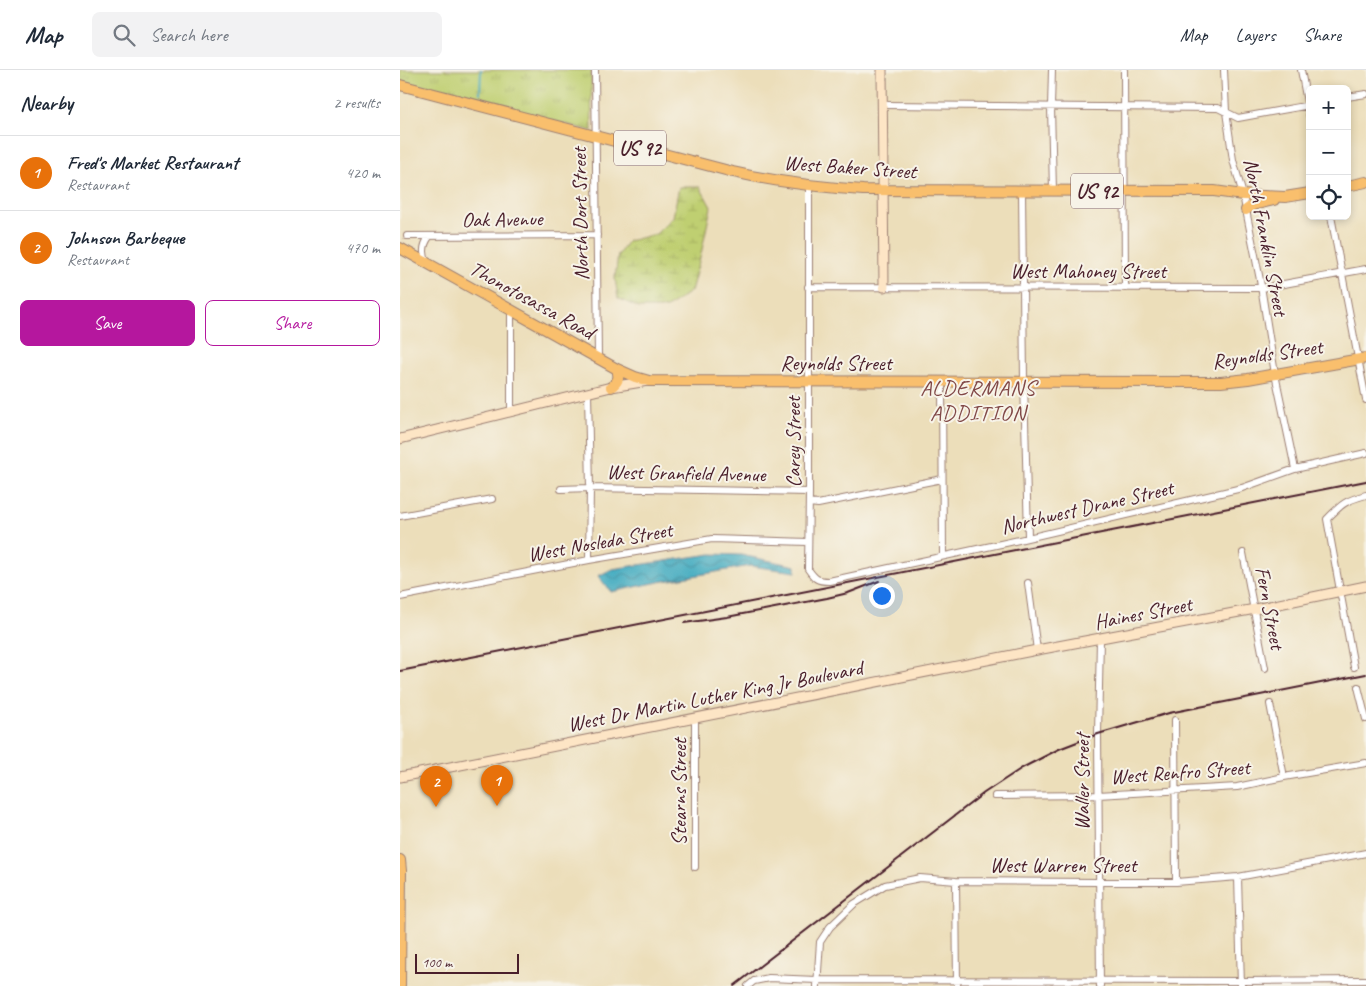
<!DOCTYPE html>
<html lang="en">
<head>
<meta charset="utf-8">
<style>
	body { margin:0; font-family:Caveat,sans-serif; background:#f2f2f3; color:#1f2937 }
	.controls { position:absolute; right:15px; top:15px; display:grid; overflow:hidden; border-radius:8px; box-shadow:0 2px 8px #0003 }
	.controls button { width:45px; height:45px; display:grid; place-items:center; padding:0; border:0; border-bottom:1px solid #e0e1e3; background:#fff; color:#1f2937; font:25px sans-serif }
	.scale { position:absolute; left:15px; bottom:12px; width:104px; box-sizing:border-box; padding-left:5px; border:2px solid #4a1f2b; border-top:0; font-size:14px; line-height:18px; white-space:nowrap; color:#4a1f2b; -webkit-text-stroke:4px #f7f3e8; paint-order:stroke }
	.you { position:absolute; left:481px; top:525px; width:18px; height:18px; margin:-12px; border:4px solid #fff; border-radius:50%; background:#1a73e8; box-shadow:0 0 0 8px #1a73e833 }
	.badge { display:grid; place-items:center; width:32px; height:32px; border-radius:50%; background:#b5179e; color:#fff; font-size:16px; font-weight:700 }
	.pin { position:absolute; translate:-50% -41px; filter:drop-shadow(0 1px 2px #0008) }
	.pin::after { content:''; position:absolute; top:26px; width:18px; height:15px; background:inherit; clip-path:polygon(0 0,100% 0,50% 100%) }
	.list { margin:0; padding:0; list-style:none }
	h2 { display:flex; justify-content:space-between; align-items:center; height:65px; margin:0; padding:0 20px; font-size:21px }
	h2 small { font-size:16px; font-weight:400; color:#747a83 }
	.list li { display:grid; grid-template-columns:32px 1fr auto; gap:15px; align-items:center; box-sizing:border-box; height:75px; padding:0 20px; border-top:1px solid #e0e1e3 }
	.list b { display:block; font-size:19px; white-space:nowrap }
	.list p { margin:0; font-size:16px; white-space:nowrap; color:#747a83 }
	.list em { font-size:16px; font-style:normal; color:#747a83 }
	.actions { display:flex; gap:10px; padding:15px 20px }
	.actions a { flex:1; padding:11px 0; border:1px solid #b5179e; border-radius:8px; text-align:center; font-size:18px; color:#b5179e }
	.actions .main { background:#b5179e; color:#fff }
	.icon { flex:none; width:28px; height:28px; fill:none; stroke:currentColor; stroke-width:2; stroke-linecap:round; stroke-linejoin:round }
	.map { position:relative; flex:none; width:966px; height:916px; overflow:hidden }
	header { display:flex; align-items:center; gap:30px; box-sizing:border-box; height:70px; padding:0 25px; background:#fff; border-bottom:1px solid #e0e1e3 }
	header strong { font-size:24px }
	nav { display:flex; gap:28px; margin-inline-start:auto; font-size:18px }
	.search { width:350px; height:45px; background:#f2f2f3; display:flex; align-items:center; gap:12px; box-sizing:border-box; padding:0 18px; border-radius:8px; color:#747a83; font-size:19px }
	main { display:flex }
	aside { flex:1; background:#fff }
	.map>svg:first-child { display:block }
	.wetland { fill:url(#wetland-marsh); stroke:#84774e }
	.park { fill:url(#park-tufts); stroke:#84774e }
	.water { fill:url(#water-waves); stroke:#456476 }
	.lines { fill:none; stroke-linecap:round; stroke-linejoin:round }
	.stream { stroke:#40aac0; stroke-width:2 }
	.street-casing { stroke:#9b7e72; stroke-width:8 }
	.secondary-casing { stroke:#9b7e72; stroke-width:11 }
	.primary-casing { stroke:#9b7e72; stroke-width:12 }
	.street { stroke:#fff; stroke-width:6 }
	.secondary { stroke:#fde5c5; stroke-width:9 }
	.primary { stroke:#f9bf6d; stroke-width:10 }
	.rail { stroke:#4a1f2b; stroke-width:2 }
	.labels { text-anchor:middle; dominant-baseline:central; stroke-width:4; stroke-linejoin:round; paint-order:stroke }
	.shield { fill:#f7f3e8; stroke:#7e5f64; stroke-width:1 }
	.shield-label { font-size:20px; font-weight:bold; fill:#4a1f2b }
	.street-label { font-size:21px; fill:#4a1f2b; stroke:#f7f3e8 }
	.neighbourhood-label { font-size:22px; letter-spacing:1px; fill:#814847; stroke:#f7f3e8 }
</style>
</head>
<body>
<header>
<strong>Map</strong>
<div class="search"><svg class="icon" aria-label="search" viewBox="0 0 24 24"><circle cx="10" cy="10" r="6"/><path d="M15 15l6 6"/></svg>Search here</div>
<nav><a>Map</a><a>Layers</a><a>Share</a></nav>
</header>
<main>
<aside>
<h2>Nearby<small>2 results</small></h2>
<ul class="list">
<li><span class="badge" style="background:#e8710a">1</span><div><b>Fred's Market Restaurant</b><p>Restaurant</p></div><em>420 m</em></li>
<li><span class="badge" style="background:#e8710a">2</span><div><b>Johnson Barbeque</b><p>Restaurant</p></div><em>470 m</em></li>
</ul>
<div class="actions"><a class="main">Save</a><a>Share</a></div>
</aside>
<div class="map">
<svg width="966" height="916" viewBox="0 0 966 916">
	<defs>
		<pattern id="wetland-marsh" width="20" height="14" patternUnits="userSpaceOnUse" patternTransform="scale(1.25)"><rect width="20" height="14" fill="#bfcf71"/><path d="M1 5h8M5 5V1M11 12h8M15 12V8" fill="none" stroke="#a6b162"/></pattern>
		<pattern id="park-tufts" width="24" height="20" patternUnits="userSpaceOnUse" patternTransform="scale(1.25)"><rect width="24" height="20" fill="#bfcf71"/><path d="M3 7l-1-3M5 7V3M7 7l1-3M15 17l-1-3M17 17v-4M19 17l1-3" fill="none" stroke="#a6b162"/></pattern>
		<pattern id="water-waves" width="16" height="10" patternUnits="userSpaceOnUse" patternTransform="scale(1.25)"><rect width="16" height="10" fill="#40aac0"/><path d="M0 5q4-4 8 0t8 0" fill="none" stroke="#388a9c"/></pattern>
	</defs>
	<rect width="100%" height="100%" fill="#f7f3e8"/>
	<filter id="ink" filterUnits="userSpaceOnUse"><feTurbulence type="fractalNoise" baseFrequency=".02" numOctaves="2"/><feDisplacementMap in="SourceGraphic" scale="10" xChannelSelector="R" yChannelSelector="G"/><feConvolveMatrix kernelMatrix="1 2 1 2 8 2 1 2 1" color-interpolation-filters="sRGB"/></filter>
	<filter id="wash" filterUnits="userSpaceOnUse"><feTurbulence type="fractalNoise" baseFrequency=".0096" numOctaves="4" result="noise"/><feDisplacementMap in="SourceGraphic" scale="20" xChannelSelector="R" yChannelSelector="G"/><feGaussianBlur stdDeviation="1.12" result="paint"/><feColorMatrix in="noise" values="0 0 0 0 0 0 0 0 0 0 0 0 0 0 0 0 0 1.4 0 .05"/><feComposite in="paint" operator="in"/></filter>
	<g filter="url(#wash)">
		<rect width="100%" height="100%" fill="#ecdeba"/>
		<!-- wetland -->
		<path class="wetland" d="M279,117H300L311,137L301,184L291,221L267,238H239L218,228L215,208L218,185L228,171L256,164L273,147Z"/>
		<!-- park -->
		<path class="park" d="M0,0H191L192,61L0,11Z"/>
		<!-- water -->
		<path class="water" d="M311,484L341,485L396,496V502L350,496L259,512L211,522L198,506L212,499Z"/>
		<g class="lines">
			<!-- stream -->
			<path class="stream" d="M80,23L81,0"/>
		</g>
	</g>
	<g filter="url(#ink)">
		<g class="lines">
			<!-- street casing -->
			<g class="street-casing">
				<path id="street" d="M195,0L198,288
					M652,0L651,37L653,121
					M724,0L725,218
					M824,0L826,42L833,90L843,125L860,210L875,304L895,399
					M901,0L910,48
					M947,27L966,24
					M483,35L818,38L838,48L910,35
					M409,116V422L408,499C415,509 417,511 429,511L610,472L842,418L895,399L966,383
					M622,120L624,311L628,467
					M931,146L966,330
					M7,166L197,165
					M27,193C22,183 23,175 29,167
					M408,217L862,218L966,199
					M111,240V342
					M542,312L543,486
					M188,323L190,418L189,490
					M161,419L190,418L409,422
					M409,433L418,434L542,409
					M0,446L92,429
					M843,483L865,598
					M628,513L637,580
					M0,527L189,490L312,469L408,472
					M954,597L927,449C942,434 944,431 966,425
					M958,617L966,649
					M870,634L884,707
					M775,650L776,812
					M595,726L698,725L837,717L884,707L966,693
					M295,797V648
					M838,807L841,916
					M556,811L557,916
					M348,916L354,911L369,908L417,910L841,911L966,910
					M417,916L420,872L430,857L454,834L485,815L520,808L556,811L698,812H776L838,807L966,783
					M700,916L698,664L700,569"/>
			</g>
			<!-- secondary casing -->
			<g class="secondary-casing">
				<path id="secondary" d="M482,0L484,217
					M0,369L211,317L248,311
					M0,707L637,580L855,539L966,516"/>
			</g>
			<!-- primary casing -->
			<g class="primary-casing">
				<path id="primary" d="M0,15L333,102C376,112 419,117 463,120L814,121L843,125L885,127L910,123
					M947,116L966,112
					M846,140L853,135L874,130
					M0,178L217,299L235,307L249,311L821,312L848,309L966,288
					M211,317C218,312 220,308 217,299
					M0,790L1,801L0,916"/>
			</g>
			<!-- street -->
			<use href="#street" class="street"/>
			<!-- secondary -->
			<use href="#secondary" class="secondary"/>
			<!-- primary -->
			<use href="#primary" class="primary"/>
			<!-- rail -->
			<path class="rail" d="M284,553L327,547L427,528L448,523L479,511
				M0,601L966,411
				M334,916L584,723L622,698L659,679L698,664L769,643L966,604"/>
		</g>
	</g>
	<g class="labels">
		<!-- shield labels -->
		<g class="shield">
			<rect x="214" y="60.5" width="52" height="35" rx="4"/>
			<rect x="671" y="103.5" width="52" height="35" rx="4"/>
		</g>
		<g class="shield-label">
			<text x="240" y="78">US 92</text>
			<text x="697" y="121">US 92</text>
		</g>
		<!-- street labels -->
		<g class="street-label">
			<text transform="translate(450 97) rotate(4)">West Baker Street</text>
			<text transform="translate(180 144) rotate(-91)">North Dort Street</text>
			<text transform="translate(102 149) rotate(-1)">Oak Avenue</text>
			<text transform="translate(866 167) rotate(79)">North Franklin Street</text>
			<text x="688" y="201">West Mahoney Street</text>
			<text transform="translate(132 230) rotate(29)">Thonotosassa Road</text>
			<text transform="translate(867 284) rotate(-8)">Reynolds Street</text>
			<text x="436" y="293">Reynolds Street</text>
			<text transform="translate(393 372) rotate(-90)">Carey Street</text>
			<text transform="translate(286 403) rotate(1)">West Granfield Avenue</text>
			<text transform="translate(687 437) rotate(-13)">Northwest Drane Street</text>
			<text transform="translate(200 472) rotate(-10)">West Nosleda Street</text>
			<text transform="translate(870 538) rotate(79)">Fern Street</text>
			<text transform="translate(743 543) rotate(-11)">Haines Street</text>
			<text transform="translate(315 626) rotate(-11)">West Dr Martin Luther King Jr Boulevard</text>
			<text transform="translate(780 702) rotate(-4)">West Renfro Street</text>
			<text transform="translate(682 712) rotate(-90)">Waller Street</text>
			<text transform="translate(279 722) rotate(-90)">Stearns Street</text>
			<text x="663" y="795">West Warren Street</text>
		</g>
		<!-- neighbourhood labels -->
		<g class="neighbourhood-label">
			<text x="578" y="318">ALDERMANS<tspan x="578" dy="25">ADDITION</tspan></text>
		</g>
	</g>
</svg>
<div class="controls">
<button>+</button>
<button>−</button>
<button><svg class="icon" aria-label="locate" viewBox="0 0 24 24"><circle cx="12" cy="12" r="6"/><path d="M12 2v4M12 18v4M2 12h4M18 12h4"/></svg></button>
</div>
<div class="scale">100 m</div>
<div class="you"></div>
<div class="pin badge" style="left:97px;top:736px;background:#e8710a">1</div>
<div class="pin badge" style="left:36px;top:737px;background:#e8710a">2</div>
</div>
</main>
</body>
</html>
